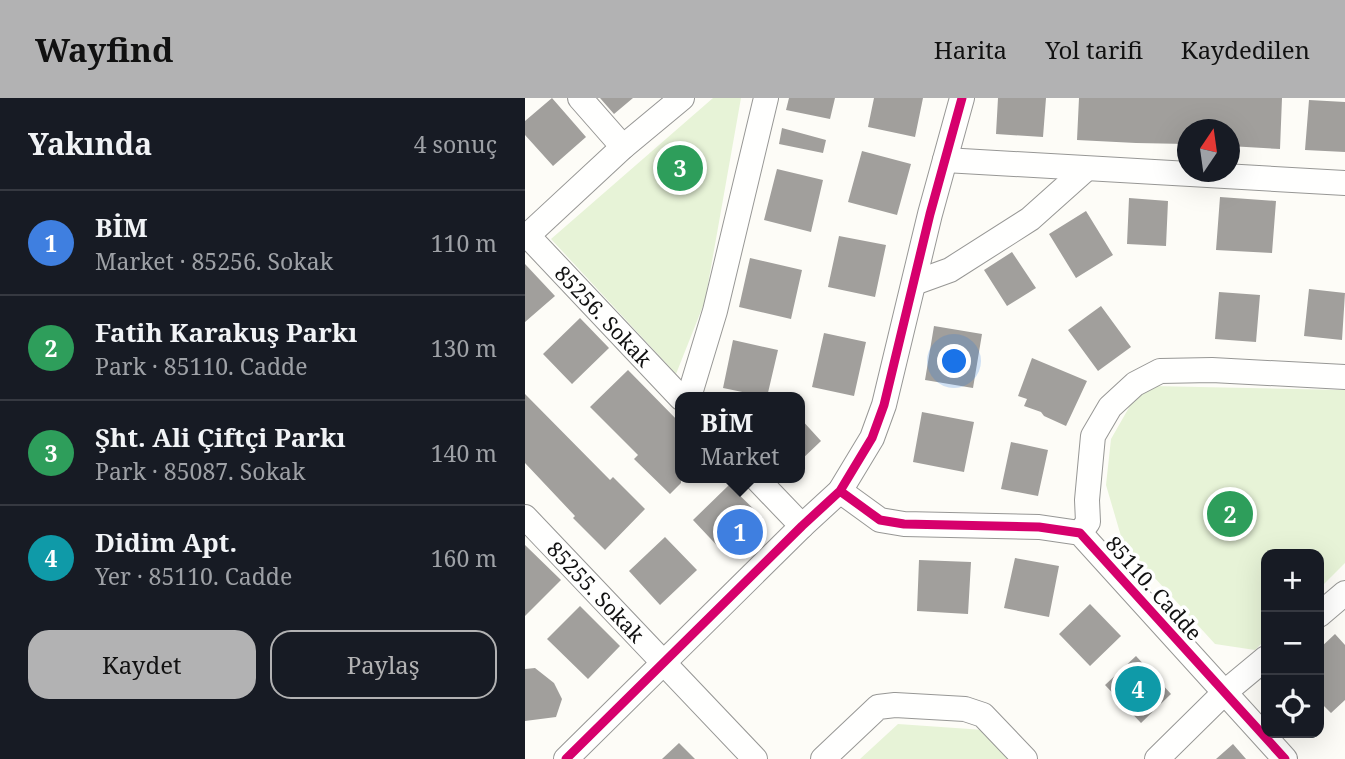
<!DOCTYPE html>
<html lang="tr">
<head>
<meta charset="utf-8">
<style>
	body { margin:0; font-family:"Noto Serif",serif; background:#20242c; color:#f1f3f6 }
	.controls { position:absolute; right:21px; bottom:21px; display:grid; overflow:hidden; border-radius:14px; box-shadow:0 7px 28px #0002 }
	.controls button { width:63px; height:63px; display:grid; place-items:center; padding:0; border:0; border-bottom:2px solid #363941; background:#171b24; color:#f1f3f6; font:35px sans-serif }
	.compass { position:absolute; left:652px; top:21px; width:63px; height:63px; border-radius:50%; background:#171b24; box-shadow:0 7px 28px #0002; rotate:13deg }
	.you { position:absolute; left:430px; top:264px; width:24px; height:24px; margin:-18px; border:5px solid #fff; border-radius:50%; background:#1a73e8; box-shadow:0 0 0 10px #1a73e833 }
	.badge { display:grid; place-items:center; width:46px; height:46px; border-radius:50%; background:#b2b2b3; color:#fff; font-size:23px; font-weight:700 }
	.pin { position:absolute; translate:-50% -50%; border:4px solid #fff; box-shadow:0 2px 7px #0006 }
	.popup { position:absolute; left:150px; top:294px; width:130px; height:91px; box-sizing:border-box; display:grid; place-content:center; border-radius:14px; background:#171b24; filter:drop-shadow(0 2px 5px #0005); font-size:23px; white-space:nowrap; color:#9ea1a6 }
	.popup b { font-size:26px; color:#f1f3f6 }
	.popup::after { content:''; position:absolute; left:50%; top:100%; margin-left:-14px; border:14px solid transparent; border-top-color:#171b24 }
	.list { margin:0; padding:0; list-style:none }
	h2 { display:flex; justify-content:space-between; align-items:center; height:91px; margin:0; padding:0 28px; font-size:30px }
	h2 small { font-size:23px; font-weight:400; color:#9ea1a6 }
	.list li { display:grid; grid-template-columns:46px 1fr auto; gap:21px; align-items:center; box-sizing:border-box; height:105px; padding:0 28px; border-top:2px solid #363941 }
	.list b { display:block; font-size:26px; white-space:nowrap }
	.list p { margin:0; font-size:23px; white-space:nowrap; color:#9ea1a6 }
	.list em { font-size:23px; font-style:normal; color:#9ea1a6 }
	.actions { display:flex; gap:14px; padding:21px 28px }
	.actions a { flex:1; padding:16px 0; border:2px solid #b2b2b3; border-radius:21px; text-align:center; font-size:24px; color:#b2b2b3 }
	.actions .main { background:#b2b2b3; color:#111 }
	.icon { flex:none; width:38px; height:38px; fill:none; stroke:currentColor; stroke-width:2; stroke-linecap:round; stroke-linejoin:round }
	.map { position:relative; flex:none; width:820px; height:661px; overflow:hidden }
	header { display:flex; align-items:center; gap:42px; box-sizing:border-box; height:98px; padding:0 35px; background:#b2b2b3; color:#111 }
	header strong { font-size:33px }
	nav { display:flex; gap:38px; margin-inline-start:auto; font-size:24px }
	main { display:flex }
	aside { flex:1; background:#171b24 }
	.map>svg:first-child { display:block }
	.green { fill:#e7f3d7 }
	.building { fill:#a19f9c }
	.lines { fill:none; stroke-linecap:round; stroke-linejoin:round }
	.minor-casing { stroke:#979795; stroke-width:26 }
	.minor { stroke:#fffffe; stroke-width:24 }
	.cycleway-casing { stroke:#fff; stroke-width:13 }
	.cycleway { stroke:#d6006c; stroke-width:9 }
	.labels { text-anchor:middle; dominant-baseline:central; stroke-width:7; stroke-linejoin:round; paint-order:stroke }
	.street-label { font-size:21px; fill:#111; stroke:#fff }
</style>
</head>
<body>
<header>
<strong>Wayfind</strong>
<nav><a>Harita</a><a>Yol tarifi</a><a>Kaydedilen</a></nav>
</header>
<main>
<aside>
<h2>Yakında<small>4 sonuç</small></h2>
<ul class="list">
<li><span class="badge" style="background:#3f7fe0">1</span><div><b>BİM</b><p>Market · 85256. Sokak</p></div><em>110 m</em></li>
<li><span class="badge" style="background:#2e9e5b">2</span><div><b>Fatih Karakuş Parkı</b><p>Park · 85110. Cadde</p></div><em>130 m</em></li>
<li><span class="badge" style="background:#2e9e5b">3</span><div><b>Şht. Ali Çiftçi Parkı</b><p>Park · 85087. Sokak</p></div><em>140 m</em></li>
<li><span class="badge" style="background:#0f9aa8">4</span><div><b>Didim Apt.</b><p>Yer · 85110. Cadde</p></div><em>160 m</em></li>
</ul>
<div class="actions"><a class="main">Kaydet</a><a>Paylaş</a></div>
</aside>
<div class="map">
<svg width="820" height="661" viewBox="0 0 820 661">
	<rect width="100%" height="100%" fill="#fdfcf7"/>
	<!-- green -->
	<path class="green" d="M188,0H216L180,203L151,276L26,141Z
		M627,288L820,292V465L794,491V456H741V541L730,552L690,546L598,445L581,387L586,341L606,306Z
		M373,626L459,632L485,661H335Z"/>
	<!-- building -->
	<path class="building" d="M27,0L61,39L28,68L0,37V23Z
		M75,0H108L89,16Z
		M264,0H310L305,21L261,12Z
		M349,0H398L390,39L343,29Z
		M473,0H521L518,39L471,36Z
		M554,0H757L755,51L704,48V32H662V46L611,45L552,42Z
		M784,2L820,4V54L780,52Z
		M257,30L301,42L298,55L254,46Z
		M337,53L386,66L372,117L323,104Z
		M252,71L298,82L286,134L239,122Z
		M695,99L751,103L747,155L691,152Z
		M604,100L643,103L641,148L602,146Z
		M561,113L588,157L551,180L524,136Z
		M314,138L361,147L350,199L303,189Z
		M487,154L511,190L482,208L459,172Z
		M225,160L277,172L266,221L214,209Z
		M0,166L30,198L0,224Z
		M784,191L820,195L817,242L779,238Z
		M694,194L735,197L731,244L690,241Z
		M576,208L606,249L573,273L543,232Z
		M55,220L84,250L47,286L18,256Z
		M409,228L457,236L448,290L400,282Z
		M299,235L341,244L329,298L287,289Z
		M208,242L253,252L242,299L198,290Z
		M507,260L562,283L541,328L519,318L516,314L499,308L502,301L493,298Z
		M103,272L156,326V385L145,396L109,361L113,357L65,309Z
		M0,296L85,382L88,379L120,411L80,452L48,420L50,418L0,365Z
		M397,314L449,324L439,374L388,364Z
		M275,320L296,343L275,363Z
		M486,344L523,352L513,398L476,391Z
		M204,387L238,420L200,456L168,422Z
		M140,439L172,472L135,507L104,473Z
		M0,447L36,482L0,518Z
		M490,460L534,468L524,519L479,510Z
		M394,462L446,464L443,516L392,513Z
		M565,506L596,538L565,568L534,536Z
		M55,508L95,548L63,581L22,541Z
		M810,536L820,547V602L806,615L794,603V551Z
		M611,558L646,596L616,625L580,587Z
		M10,570L29,585L37,601L31,619L0,623V571Z
		M154,645L170,661H137Z
		M708,646L721,661H691Z"/>
	<g class="lines">
		<!-- minor casing -->
		<g class="minor-casing">
			<g id="minor">
				<path d="M55,0L98,49"/>
				<path d="M420,62L820,85"/>
				<path id="s1" d="M3,138L156,300"/>
				<path d="M0,140L98,49L157,0"/>
				<path d="M389,185L425,172L505,121L561,71"/>
				<path d="M164,299L190,213L241,0"/>
				<path d="M231,380L277,428"/>
				<path d="M315,393L355,422L379,426L514,429L555,435L760,661"/>
				<path id="s2" d="M0,419L230,661"/>
				<path d="M555,435L563,424L562,402L568,338L585,309L610,286L635,273L687,272L820,279"/>
				<path d="M794,517L820,495"/>
				<path d="M41,661L277,428L315,393L347,340L359,307L405,116L437,0"/>
				<path d="M298,661L353,609L370,607L440,611L458,617L500,661"/>
				<path d="M632,661L700,594L741,560"/>
			</g>
		</g>
		<!-- minor -->
		<use href="#minor" class="minor"/>
		<!-- cycleway casing -->
		<g class="cycleway-casing">
			<path id="cycleway" d="M315,393L355,422L379,426L514,429L555,435L760,661
				M41,661L277,428L315,393L347,340L359,307L405,116L437,0"/>
		</g>
		<!-- cycleway -->
		<use href="#cycleway" class="cycleway"/>
	</g>
	<g class="labels">
		<!-- street labels -->
		<g class="street-label">
			<text stroke="none"><textPath href="#s1" startOffset="110">85256. Sokak</textPath></text>
			<text transform="translate(629 490) rotate(48)">85110. Cadde</text>
			<text stroke="none"><textPath href="#s2" startOffset="103">85255. Sokak</textPath></text>
		</g>
	</g>
</svg>
<div class="controls">
<button>+</button>
<button>−</button>
<button><svg class="icon" aria-label="locate" viewBox="0 0 24 24"><circle cx="12" cy="12" r="6"/><path d="M12 2v4M12 18v4M2 12h4M18 12h4"/></svg></button>
</div>
<svg class="compass" viewBox="-18 -18 36 36"><path d="M0-13l5 13h-10z" fill="#e53935"/><path d="M0 13l5-13h-10z" fill="#9ea1a6"/></svg>
<div class="you"></div>
<div class="pin badge" style="left:215px;top:434px;background:#3f7fe0">1</div>
<div class="popup"><b>BİM</b>Market</div>
<div class="pin badge" style="left:705px;top:416px;background:#2e9e5b">2</div>
<div class="pin badge" style="left:155px;top:70px;background:#2e9e5b">3</div>
<div class="pin badge" style="left:613px;top:591px;background:#0f9aa8">4</div>
</div>
</main>
</body>
</html>
